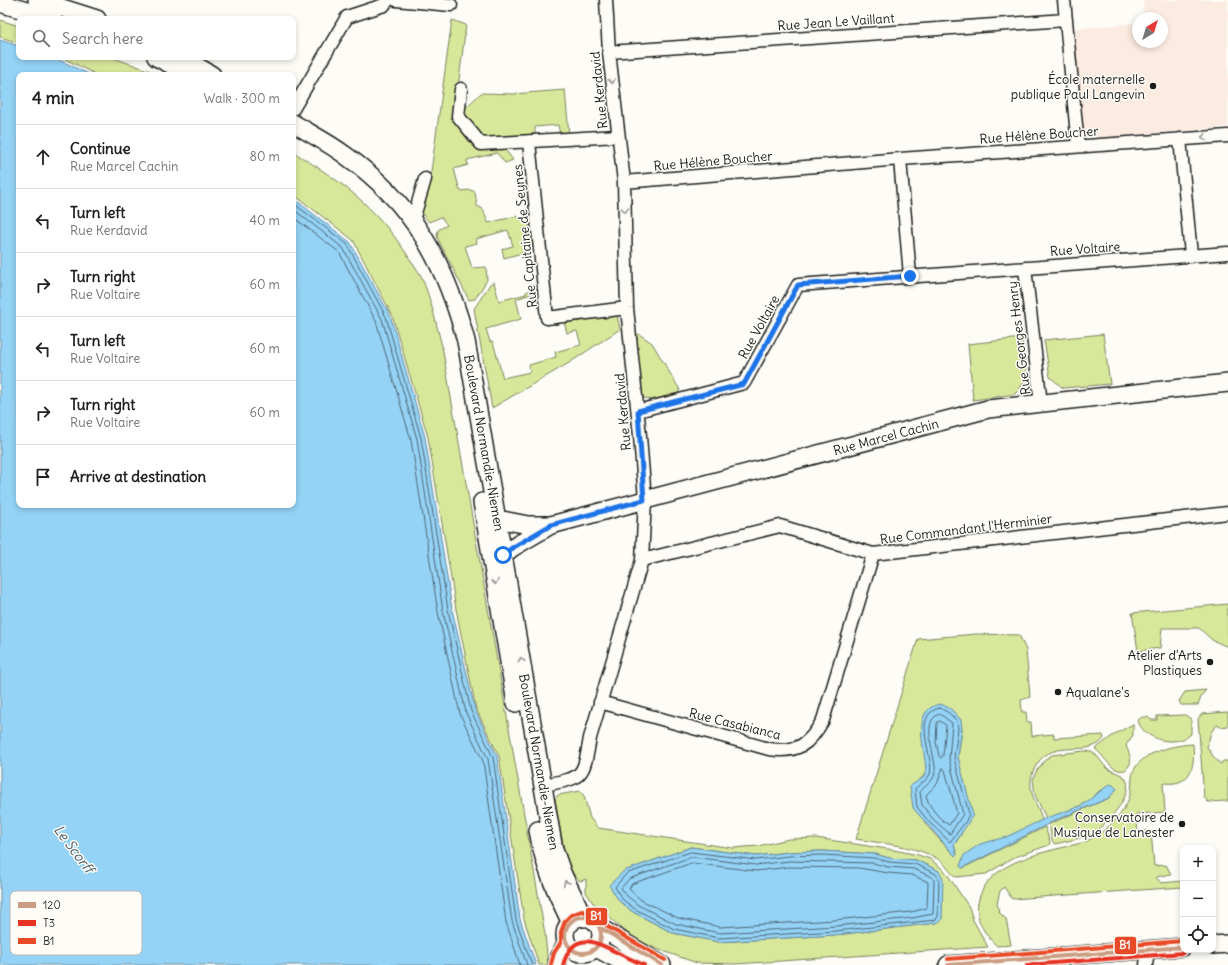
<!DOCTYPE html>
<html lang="en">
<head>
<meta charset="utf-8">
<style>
	body { margin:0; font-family:Delius,sans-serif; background:#f2f2f2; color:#202124 }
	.controls { position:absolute; right:12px; bottom:12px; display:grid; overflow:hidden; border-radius:8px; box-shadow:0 2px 6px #0003 }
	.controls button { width:36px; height:36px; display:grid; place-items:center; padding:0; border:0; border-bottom:1px solid #e0e0e0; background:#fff; color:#202124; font:20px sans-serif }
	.compass { position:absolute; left:1132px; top:12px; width:36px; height:36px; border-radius:50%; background:#fff; box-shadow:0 2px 6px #0003; rotate:38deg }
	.stop { position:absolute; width:12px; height:12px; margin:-9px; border:3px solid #1a73e8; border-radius:50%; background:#fff }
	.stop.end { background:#1a73e8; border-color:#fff; box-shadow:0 1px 4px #0008 }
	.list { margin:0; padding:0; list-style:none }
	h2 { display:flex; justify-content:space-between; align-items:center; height:52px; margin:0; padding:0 16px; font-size:17px }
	h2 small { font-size:13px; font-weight:400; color:#757577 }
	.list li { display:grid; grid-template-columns:26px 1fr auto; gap:12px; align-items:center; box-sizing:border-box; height:64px; padding:0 16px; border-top:1px solid #e0e0e0 }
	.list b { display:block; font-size:15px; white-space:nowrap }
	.list p { margin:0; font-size:13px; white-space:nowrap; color:#757577 }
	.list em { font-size:13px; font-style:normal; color:#757577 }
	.icon { flex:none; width:22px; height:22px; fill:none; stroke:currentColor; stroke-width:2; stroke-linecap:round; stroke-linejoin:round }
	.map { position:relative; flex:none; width:1228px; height:965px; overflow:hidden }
	.search { position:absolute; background:#fff; box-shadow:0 2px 6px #0003; left:16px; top:16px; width:280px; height:44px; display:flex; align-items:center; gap:10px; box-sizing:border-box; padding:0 14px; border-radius:8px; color:#757577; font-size:15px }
	.panel { position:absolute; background:#fff; box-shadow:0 2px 6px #0003; left:16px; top:72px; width:280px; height:436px; border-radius:8px }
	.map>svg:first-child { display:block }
	.built { fill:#fbebe0 }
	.green { fill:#d8e89b; stroke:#7a825c; fill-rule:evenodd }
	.water { fill:#95d3f6; stroke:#658a9f }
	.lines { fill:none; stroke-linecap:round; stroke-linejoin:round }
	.shore { stroke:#4c6573; stroke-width:1 }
	.street-casing { stroke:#1c1c1c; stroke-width:15 }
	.secondary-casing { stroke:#1c1c1c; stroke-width:20 }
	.street { stroke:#fdfcf7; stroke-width:12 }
	.secondary { stroke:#fdfcf7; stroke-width:17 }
	.bus-1-casing { stroke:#fdfcf7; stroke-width:7 }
	.bus-2-casing { stroke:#fdfcf7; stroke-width:7 }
	.bus-3-casing { stroke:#fdfcf7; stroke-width:7 }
	.bus-1 { stroke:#ca9d82; stroke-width:4 }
	.bus-2 { stroke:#e63323; stroke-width:4 }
	.bus-3 { stroke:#e84927; stroke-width:4 }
	.oneway { stroke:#989794 }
	.route { stroke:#1a73e8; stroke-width:5 }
	.poi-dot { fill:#1c1c1c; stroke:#fdfcf7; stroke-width:1.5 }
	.labels { text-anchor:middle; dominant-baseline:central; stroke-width:3; stroke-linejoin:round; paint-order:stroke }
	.street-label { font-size:13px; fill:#1c1c1c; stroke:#fdfcf7 }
	.poi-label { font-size:13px; fill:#1c1c1c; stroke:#fdfcf7; text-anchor:end }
	.water-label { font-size:14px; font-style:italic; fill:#465c68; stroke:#fdfcf7 }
	.key { fill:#fdfcf7; stroke:#bab9b5; stroke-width:1 }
	.key-label { font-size:11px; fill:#1c1c1c }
	.line-badge { stroke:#fdfcf7; stroke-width:1.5 }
	.badge-label { font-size:11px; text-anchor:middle; font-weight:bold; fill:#fff }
</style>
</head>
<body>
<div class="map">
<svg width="1228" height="965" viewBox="0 0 1228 965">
	<rect width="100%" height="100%" fill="#fdfcf7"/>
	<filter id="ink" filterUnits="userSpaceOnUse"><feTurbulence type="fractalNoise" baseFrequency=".025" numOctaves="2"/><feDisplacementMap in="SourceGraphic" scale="8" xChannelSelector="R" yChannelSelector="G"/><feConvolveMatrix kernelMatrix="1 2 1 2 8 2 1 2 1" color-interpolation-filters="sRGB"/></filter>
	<g filter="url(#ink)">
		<!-- built -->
		<path class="built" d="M1143,0H1228V127L1098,138L1088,135L1082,128L1074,29L1138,23V42H1162V18H1144Z"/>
		<!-- green -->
		<path class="green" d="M0,20L19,26V43L0,37Z
			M452,20L466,25L454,119C461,129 470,148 485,150C490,151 498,149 504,148L513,160L505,163L497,153L467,160L468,165L454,169L460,191L471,190L475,192L477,206L483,209L488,223L517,216L520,219L528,220L533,243L529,251L504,258L502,249L513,246L508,230L476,239L477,243L465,246L472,268L486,267L487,280L475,299L469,300L437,237L438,230L447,225L441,217L429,222L420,211L430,179Z
			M61,57H111L162,75H97Z
			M565,90L569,135H560L558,125L535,127V136L483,139L462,111L481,93L513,94Z
			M293,152C341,181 374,205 406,253C410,260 417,268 421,276C431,298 436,324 442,346L545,934L548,965H539L524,919L499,756L476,709L456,609L428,437L392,315L353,240L293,194Z
			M494,282L499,301L526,294V292L533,289L534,293L516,299L521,319L486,329L490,342H493L503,378L530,372L529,365L556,357L555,352L581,345L577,331L567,333L564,322L555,325L554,322L617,315L620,329L569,363L492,408L474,309L490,284Z
			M639,334L652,343L680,390L678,393L652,400L644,398L640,391L636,335Z
			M1103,334L1110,384L1063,388L1050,377L1044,340Z
			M1022,338L1027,379L1015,394L973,400L968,344Z
			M1228,604V647L1212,640L1199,628H1162L1160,648L1138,651L1132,613Z
			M976,634L1019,635L1026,650L1030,697L1021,700L1022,712H1026L1027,722H1031L1032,736L1054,734V738L1103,735L1104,738C1090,759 1054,737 1037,764C1032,772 1030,779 1031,788C1032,799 1040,809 1042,820L1023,830L965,855L960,866L963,868L1045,827L1050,842L1049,845L1015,857L986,874L956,877C949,872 946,864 938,859C915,845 883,844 856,839L918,639ZM962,729L958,757L961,774V835L954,845L957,854L955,856L926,825L910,787C918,781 927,777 926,766Z
			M1206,690L1202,695L1198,705H1181L1179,701L1185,692Z
			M1228,712V726L1220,727L1217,725L1211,732L1207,747L1215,759L1221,764L1223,761H1228V801L1208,802L1204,797L1198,719L1202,714Z
			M1185,715L1191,719V734C1177,748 1142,740 1138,720L1142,717H1148L1151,720H1157V716Z
			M1133,724V735L1126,745C1129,755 1135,762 1125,770C1111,773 1105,756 1095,749L1115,734Z
			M1193,744C1194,757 1195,776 1179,782C1174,784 1168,783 1163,783L1165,812L1136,814L1138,831H1151L1154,866L1166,865L1171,874L1156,877L1161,883L1183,881V887L1012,899L1004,887L1000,891L997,904L999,912L1006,919L1011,945L997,946C985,935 975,920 978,903C986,859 1049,852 1085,842C1104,833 1124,816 1130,795C1133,786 1130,776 1135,768C1145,751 1175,745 1193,744Z
			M1084,751C1098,751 1098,760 1107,768C1112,772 1121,773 1125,778C1137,793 1103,828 1091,834C1080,839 1067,841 1055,844L1052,841L1049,824L1109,798L1100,790C1086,807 1067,811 1046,818L1035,795L1033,779L1037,770L1046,759L1052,755Z
			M580,791L584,796L590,818L598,828L733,848L758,846L789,839L816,838L894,850L918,855L930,859L945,871L969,907L973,920L988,947L736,964L697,963L657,949L632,937L612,920L604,910L593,903L586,892V879L581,881C565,877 558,814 555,799L558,795ZM691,847L756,856L788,852L823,851L875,854L889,858L916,860L939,871L942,920L936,923L836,935L719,942L673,933L633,912L619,901L624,871Z"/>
		<!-- water -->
		<path class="water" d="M0,40L19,46V57H53L91,75H19V505H293V198L350,242L390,315L425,437L452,609L475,710L497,756L520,919L536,965H0Z
			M941,704L951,709L961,720L962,729L958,757L973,815L954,845L957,855L955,856L913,808L910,786L924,777L926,772C926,752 909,708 941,704Z
			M1110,784L1113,785L1117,789L1109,798L1058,819L962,868L960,866L964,855L980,844L1006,837L1046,818L1081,806Z
			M691,847L756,856L788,852L823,851L875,854L889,858L916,860L939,871L943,878L942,920L936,923L836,935L719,942L673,933L633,912L619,901L609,885L624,871Z"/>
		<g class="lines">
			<!-- shore -->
			<path class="shore" d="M293,203L347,244L386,317L421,438L448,610L471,711L493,757L516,920L532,965
				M293,209L343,248L382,319L417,439L443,611L466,713L488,759L512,921L527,965
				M293,217L339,252L376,321L411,440L438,612L460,714L483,761L506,922L520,965
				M940,708L949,713L957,721L958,729L954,758L969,814L966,821L950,842L929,822L917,807L915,789C919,784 927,781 930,774C935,760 910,713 940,708Z
				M940,714L952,723L949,759L963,814L950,834L933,819L922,805L920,792C925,785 934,782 935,772C937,759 919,719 940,714Z
				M940,721L946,725L943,756L941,758L939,756L936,742L937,723Z
				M943,768L945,770L957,813L949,825C939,819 928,806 926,795L937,784Z
				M691,852L756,860L788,856L823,855L874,858L889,862L915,864L936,874L939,879L938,917L935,920L836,931L719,938L674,929L635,909L622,899L615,887L626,874Z
				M692,857L756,865L789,861L873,863L888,867L914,869L932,877L934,880L933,914L912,918L836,926L720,933L676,924L638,905L626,895L621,888L629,879Z
				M692,863L756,871L789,867L859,868L888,873L912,875L928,882L927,908L911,912L835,920L720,927L678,918L641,900L629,889L632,884Z"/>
			<!-- street casing -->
			<g class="street-casing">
				<path id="street" d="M396,0L451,5
					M1064,0L1078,146
					M609,52L1066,20
					M461,89L458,116L481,144L617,136
					M293,109L347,17L384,5L388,0
					M1180,139L1191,255
					M529,142L547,318L627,308
					M900,159L910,276
					M624,182L900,159L1228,136
					M413,220L425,179
					M1025,268L1041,404
					M638,411L744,383L798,285L1228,253
					M642,560L780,526L873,554L1228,513
					M600,702L769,749C798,753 809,745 823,720L873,554
					M542,785C583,778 583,779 590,738L642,560L645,500L640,436L627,308L624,182L609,52L606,0
					M1146,965L1148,950"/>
			</g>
			<!-- secondary casing -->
			<g class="secondary-casing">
				<path id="secondary" d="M37,0L97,19
					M0,3L53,19
					M156,57L191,75
					M181,57L212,75
					M293,123C311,134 329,143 345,155C413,203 445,262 466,341L554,850L563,875L584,918
					M482,502L516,703
					M497,519L528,525H551
					M503,555L512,548L551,525L988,409L1228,383
					M538,830C544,866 555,890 571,923
					M565 935a18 18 0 1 1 36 0a18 18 0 1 1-36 0Z
					M599,927L662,965
					M1213,945L1228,944
					M596,948L628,965
					M557,965L559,956L567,943
					M948,965L1183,947"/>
			</g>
			<!-- street -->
			<use href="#street" class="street"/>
			<!-- secondary -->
			<use href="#secondary" class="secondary"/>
			<!-- bus-1 casing -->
			<g class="bus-1-casing">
				<path id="bus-1" d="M565 935a18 18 0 1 1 36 0a18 18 0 1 1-36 0Z
					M599,927L662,965
					M948,965L1183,947"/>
			</g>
			<!-- bus-2 casing -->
			<g class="bus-2-casing">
				<path id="bus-2" d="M563,965C573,930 594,941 618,953C626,957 635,961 644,965
					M1027,965L1183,953"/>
			</g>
			<!-- bus-3 casing -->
			<g class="bus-3-casing">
				<path id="bus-3" d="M948,959L1183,941
					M551,964L554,953L561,942V932L565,921L571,915L582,911L594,914L608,927L665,960"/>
			</g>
			<!-- bus-1 -->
			<use href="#bus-1" class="bus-1"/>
			<!-- bus-2 -->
			<use href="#bus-2" class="bus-2"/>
			<!-- bus-3 -->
			<use href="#bus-3" class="bus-3"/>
		</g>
		<!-- one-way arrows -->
		<defs><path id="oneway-chevron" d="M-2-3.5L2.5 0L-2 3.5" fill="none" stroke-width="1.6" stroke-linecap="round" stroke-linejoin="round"/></defs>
		<g class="oneway">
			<use href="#oneway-chevron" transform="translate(612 81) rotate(84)"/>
			<use href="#oneway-chevron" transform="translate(1204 137) rotate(176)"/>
			<use href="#oneway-chevron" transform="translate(625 210) rotate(88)"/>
			<use href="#oneway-chevron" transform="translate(495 582) rotate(80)"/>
			<use href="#oneway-chevron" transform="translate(521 660) rotate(-100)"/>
			<use href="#oneway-chevron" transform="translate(566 883) rotate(-116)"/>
		</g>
	</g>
	<g class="lines" filter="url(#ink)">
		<!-- route -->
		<path class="route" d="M503,555L512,548L551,525L644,500L638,411L744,384L798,285L910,276"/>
	</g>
	<!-- markers -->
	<g class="poi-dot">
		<circle cx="1153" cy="86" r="4"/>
		<circle cx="1210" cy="662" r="4"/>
		<circle cx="1058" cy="692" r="4"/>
		<circle cx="1182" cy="824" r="4"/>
	</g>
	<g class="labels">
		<!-- street labels -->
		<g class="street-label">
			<text transform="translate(836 22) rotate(-4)">Rue Jean Le Vaillant</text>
			<text transform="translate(599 90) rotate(-96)">Rue Kerdavid</text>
			<text transform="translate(1039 135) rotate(-4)">Rue Hélène Boucher</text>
			<text transform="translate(713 161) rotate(-5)">Rue Hélène Boucher</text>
			<text transform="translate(525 236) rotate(-96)">Rue Capitaine de Seynes</text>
			<text transform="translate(1085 249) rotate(-4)">Rue Voltaire</text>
			<text transform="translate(759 327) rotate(-61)">Rue Voltaire</text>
			<text transform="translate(1019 338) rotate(-97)">Rue Georges Henry</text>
			<text transform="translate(623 412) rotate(-95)">Rue Kerdavid</text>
			<text transform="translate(886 437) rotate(-15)">Rue Marcel Cachin</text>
			<text transform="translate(484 443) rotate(80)">Boulevard Normandie-Niemen</text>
			<text transform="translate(966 529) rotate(-7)">Rue Commandant l'Herminier</text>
			<text transform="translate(735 724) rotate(14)">Rue Casabianca</text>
			<text transform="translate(539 762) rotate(80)">Boulevard Normandie-Niemen</text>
		</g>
		<!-- poi labels -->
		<g class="poi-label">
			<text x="1145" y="79">École maternelle<tspan x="1145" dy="15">publique Paul Langevin</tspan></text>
			<text x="1202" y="655">Atelier d'Arts<tspan x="1202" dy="15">Plastiques</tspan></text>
			<text x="1066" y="692" text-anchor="start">Aqualane's</text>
			<text x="1174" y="817">Conservatoire de<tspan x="1174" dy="15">Musique de Lanester</tspan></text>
		</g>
		<!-- water labels -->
		<g class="water-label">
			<text transform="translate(74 849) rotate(53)">Le Scorff</text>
		</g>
	</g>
	<!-- legend -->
	<rect x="10" y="891" width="132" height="64" rx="6" class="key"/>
	<rect x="18" y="902" width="18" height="6" fill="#ca9d82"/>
	<rect x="18" y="920" width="18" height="6" fill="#e63323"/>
	<rect x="18" y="938" width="18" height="6" fill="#e84927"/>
	<g class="key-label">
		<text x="43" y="909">120</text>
		<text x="43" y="927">T3</text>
		<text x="43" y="945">B1</text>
	</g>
	<g class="line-badge">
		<rect x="585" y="907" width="23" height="19" rx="4" fill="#e84927"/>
		<rect x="1114" y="936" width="23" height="19" rx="4" fill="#e84927"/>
	</g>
	<g class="badge-label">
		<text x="596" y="920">B1</text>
		<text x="1125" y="949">B1</text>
	</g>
</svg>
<div class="controls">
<button>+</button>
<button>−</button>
<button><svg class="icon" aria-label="locate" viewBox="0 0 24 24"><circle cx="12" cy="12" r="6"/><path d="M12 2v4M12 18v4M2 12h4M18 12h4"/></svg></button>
</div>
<svg class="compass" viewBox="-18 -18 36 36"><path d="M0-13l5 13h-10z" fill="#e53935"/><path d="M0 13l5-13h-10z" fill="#757577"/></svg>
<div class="stop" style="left:503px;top:555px"></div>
<div class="stop end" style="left:910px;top:276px"></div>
<div class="search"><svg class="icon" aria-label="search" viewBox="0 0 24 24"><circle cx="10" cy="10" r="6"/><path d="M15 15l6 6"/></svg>Search here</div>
<section class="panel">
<h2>4 min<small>Walk · 300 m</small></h2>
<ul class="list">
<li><svg class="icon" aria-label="ahead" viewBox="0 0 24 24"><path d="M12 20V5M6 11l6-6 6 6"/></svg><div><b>Continue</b><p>Rue Marcel Cachin</p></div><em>80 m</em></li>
<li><svg class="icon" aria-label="left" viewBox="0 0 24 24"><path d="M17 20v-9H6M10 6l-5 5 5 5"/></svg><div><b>Turn left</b><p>Rue Kerdavid</p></div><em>40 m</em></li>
<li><svg class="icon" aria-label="right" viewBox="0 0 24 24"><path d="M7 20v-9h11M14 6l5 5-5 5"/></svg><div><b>Turn right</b><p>Rue Voltaire</p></div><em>60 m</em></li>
<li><svg class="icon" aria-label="left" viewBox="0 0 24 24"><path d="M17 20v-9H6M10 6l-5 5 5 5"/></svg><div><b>Turn left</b><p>Rue Voltaire</p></div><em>60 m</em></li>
<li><svg class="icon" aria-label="right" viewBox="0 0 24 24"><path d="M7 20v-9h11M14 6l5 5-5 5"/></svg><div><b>Turn right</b><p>Rue Voltaire</p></div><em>60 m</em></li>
<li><svg class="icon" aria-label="arrive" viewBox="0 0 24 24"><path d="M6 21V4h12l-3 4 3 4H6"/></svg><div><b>Arrive at destination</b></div></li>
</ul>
</section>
</div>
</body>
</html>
